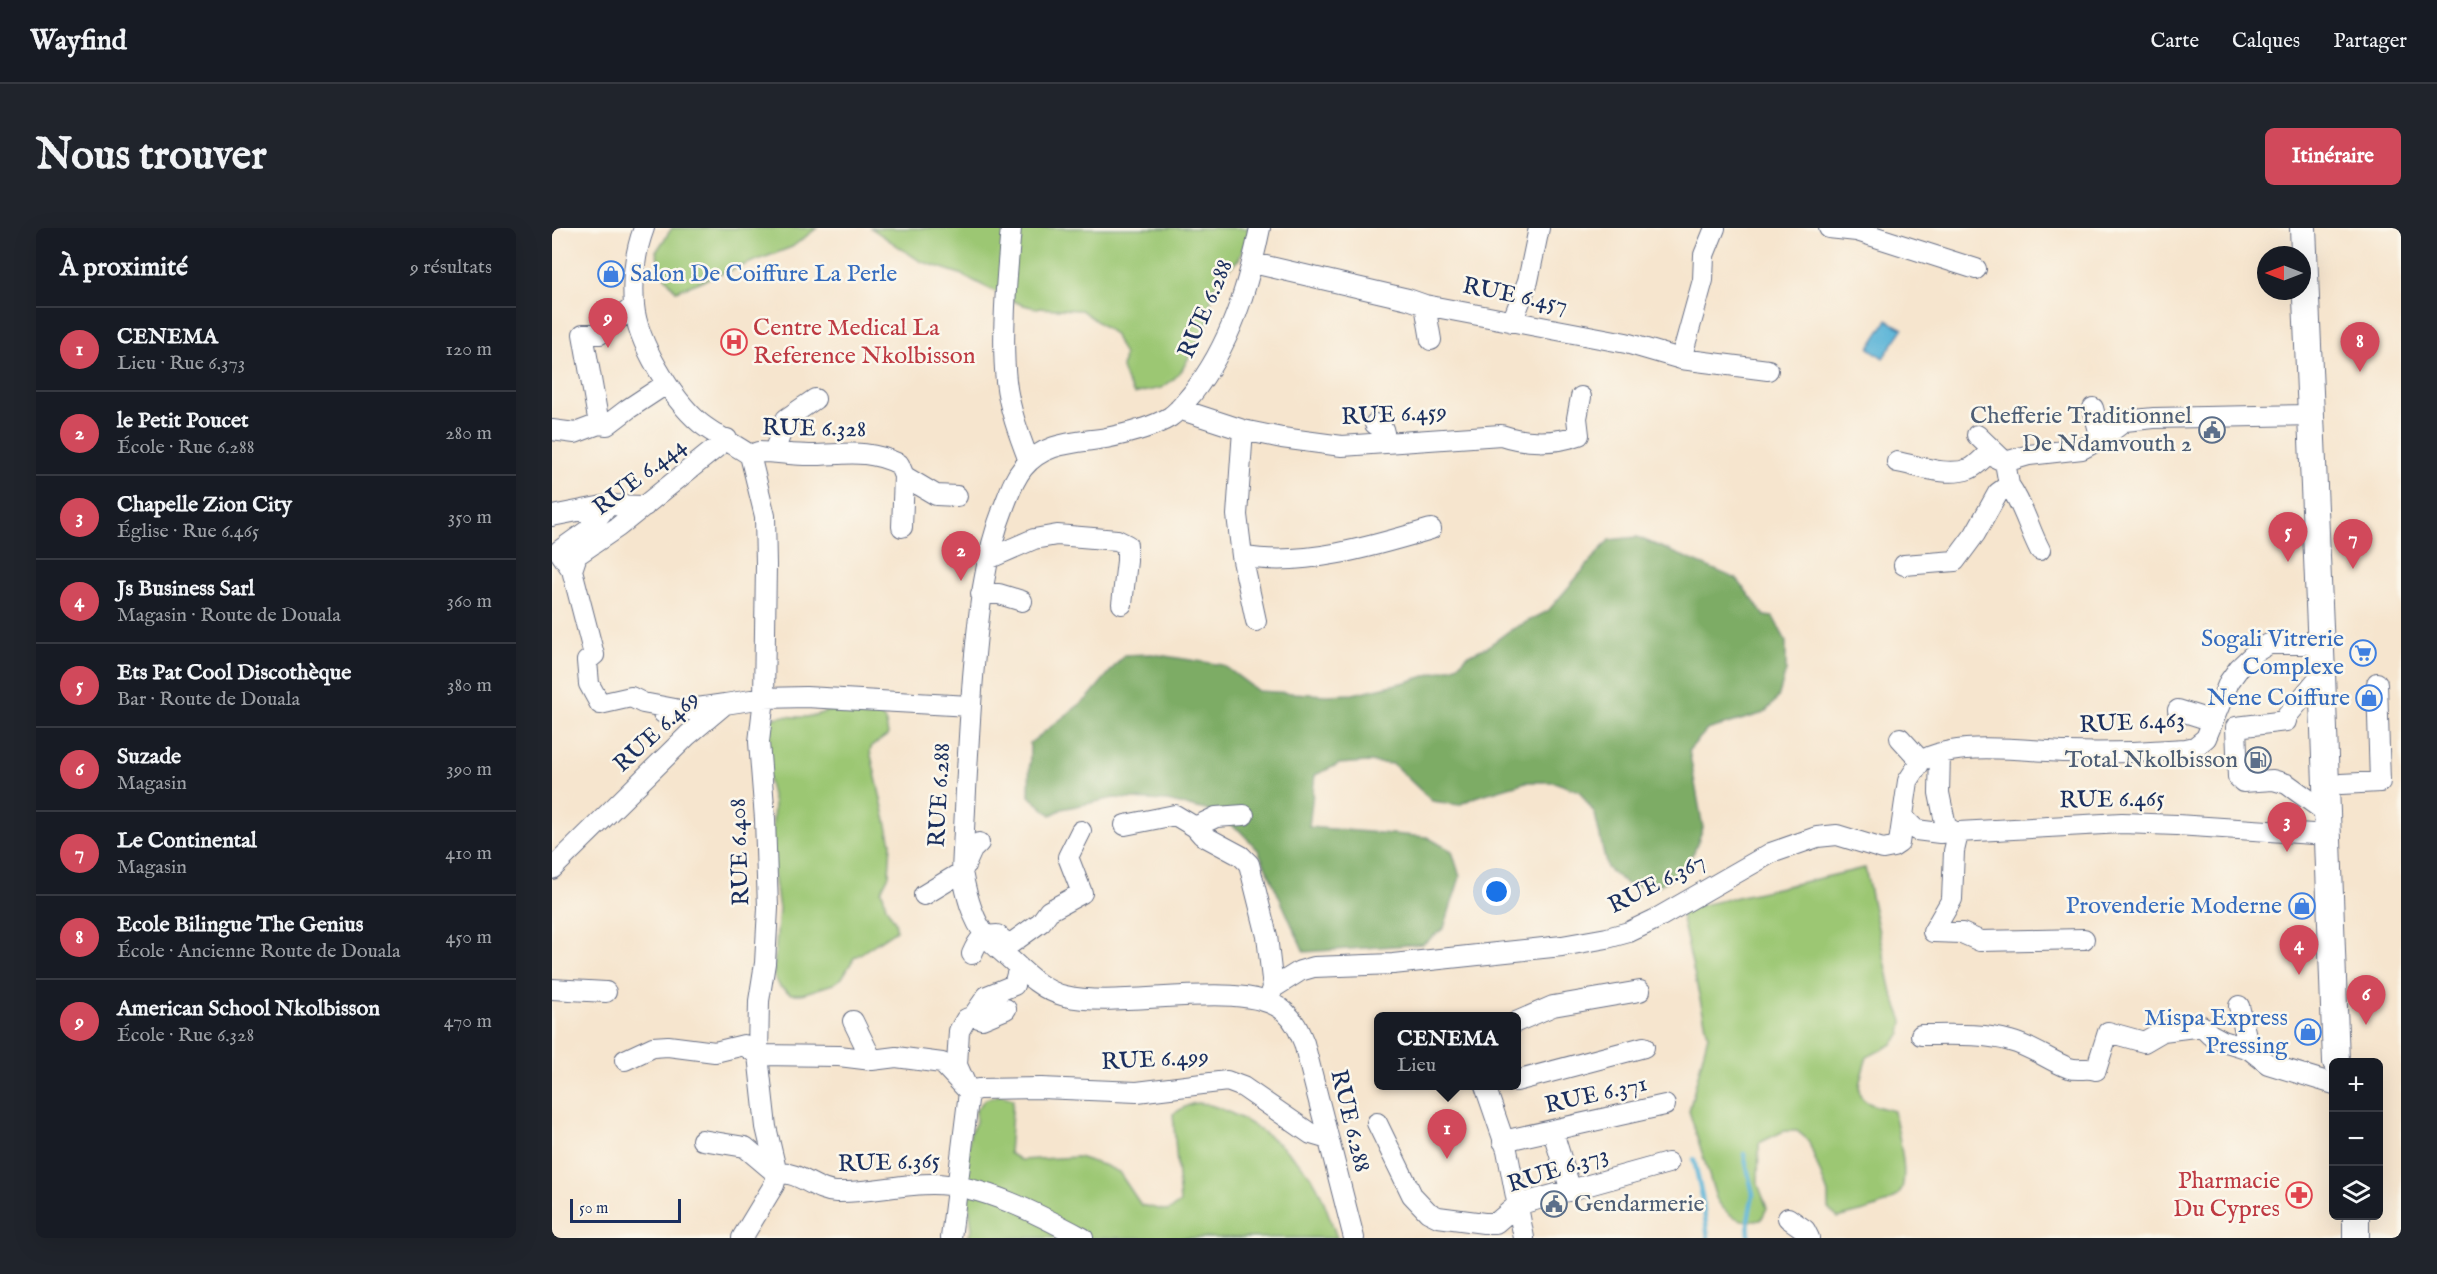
<!DOCTYPE html>
<html lang="fr">
<head>
<meta charset="utf-8">
<style>
	body { margin:0; font-family:"IM FELL English",serif; background:#20242c; color:#f1f3f6 }
	.controls { position:absolute; right:18px; bottom:18px; display:grid; overflow:hidden; border-radius:9px; box-shadow:0 6px 24px #0002 }
	.controls button { width:54px; height:54px; display:grid; place-items:center; padding:0; border:0; border-bottom:2px solid #363941; background:#171b24; color:#f1f3f6; font:30px sans-serif }
	.compass { position:absolute; left:1705px; top:18px; width:54px; height:54px; border-radius:50%; background:#171b24; box-shadow:0 6px 24px #0002; rotate:270deg }
	.scale { position:absolute; left:18px; bottom:15px; width:111px; box-sizing:border-box; padding-left:6px; border:3px solid #1b2f5e; border-top:0; font-size:16px; line-height:21px; white-space:nowrap; color:#1b2f5e; -webkit-text-stroke:4px #fbf7ec; paint-order:stroke }
	.you { position:absolute; left:945px; top:664px; width:21px; height:21px; margin:-15px; border:4px solid #fff; border-radius:50%; background:#1a73e8; box-shadow:0 0 0 9px #1a73e833 }
	.badge { display:grid; place-items:center; width:39px; height:39px; border-radius:50%; background:#d1495b; color:#fff; font-size:20px; font-weight:700 }
	.pin { position:absolute; translate:-50% -50px; filter:drop-shadow(0 2px 3px #0008) }
	.pin::after { content:''; position:absolute; top:32px; width:21px; height:18px; background:inherit; clip-path:polygon(0 0,100% 0,50% 100%) }
	.popup { position:absolute; left:822px; top:784px; width:147px; height:78px; box-sizing:border-box; display:grid; place-content:center; border-radius:9px; background:#171b24; filter:drop-shadow(0 2px 4px #0005); font-size:20px; white-space:nowrap; color:#9ea1a6 }
	.popup b { font-size:22px; color:#f1f3f6 }
	.popup::after { content:''; position:absolute; left:50%; top:100%; margin-left:-12px; border:12px solid transparent; border-top-color:#171b24 }
	.list { margin:0; padding:0; list-style:none }
	h2 { display:flex; justify-content:space-between; align-items:center; height:78px; margin:0; padding:0 24px; font-size:26px }
	h2 small { font-size:20px; font-weight:400; color:#9ea1a6 }
	.list li { display:grid; grid-template-columns:39px 1fr auto; gap:18px; align-items:center; box-sizing:border-box; height:84px; padding:0 24px; border-top:2px solid #363941 }
	.list b { display:block; font-size:22px; white-space:nowrap }
	.list p { margin:0; font-size:20px; white-space:nowrap; color:#9ea1a6 }
	.list em { font-size:20px; font-style:normal; color:#9ea1a6 }
	.icon { flex:none; width:33px; height:33px; fill:none; stroke:currentColor; stroke-width:2; stroke-linecap:round; stroke-linejoin:round }
	.map { position:relative; flex:none; width:1849px; height:1010px; overflow:hidden; border-radius:9px }
	header { display:flex; align-items:center; gap:36px; box-sizing:border-box; height:84px; padding:0 30px; background:#171b24; border-bottom:2px solid #363941 }
	header strong { font-size:28px }
	nav { display:flex; gap:33px; margin-inline-start:auto; font-size:21px }
	.intro { display:flex; align-items:center; justify-content:space-between; box-sizing:border-box; height:144px; padding:0 36px }
	h1 { margin:0; font-size:42px }
	.button { padding:15px 27px; border-radius:9px; background:#d1495b; color:#fff; font-size:21px; font-weight:700 }
	main { display:flex; gap:36px; padding:0 36px }
	aside { flex:1; background:#171b24; border-radius:9px; box-shadow:0 6px 24px #0002 }
	.map>svg:first-child { display:block }
	.green { fill:#9cc773; stroke:#5c7b68; stroke-width:1.5 }
	.forest { fill:#7dac65; stroke:#4c6e62; stroke-width:1.5 }
	.water { fill:#5ab4d7; stroke:#3a729a; stroke-width:1.5 }
	.lines { fill:none; stroke-linecap:round; stroke-linejoin:round }
	.stream { stroke:#5ab4d7; stroke-width:4.5 }
	.minor-casing { stroke:#686f85; stroke-width:22 }
	.major-casing { stroke:#686f85; stroke-width:28 }
	.minor { stroke:#fff; stroke-width:20 }
	.major { stroke:#fff; stroke-width:26 }
	.labels { text-anchor:middle; dominant-baseline:central; stroke-width:5; stroke-linejoin:round; paint-order:stroke }
	.shop-label { font-size:24px; fill:#366cbe; stroke:#fbf7ec; text-anchor:end }
	.street-label { font-size:24px; fill:#1b2f5e; stroke:#fbf7ec }
	.health-label { font-size:24px; fill:#be3a42; stroke:#fbf7ec; text-anchor:start }
	.service-label { font-size:24px; fill:#4e5e75; stroke:#fbf7ec; text-anchor:end }
</style>
</head>
<body>
<header>
<strong>Wayfind</strong>
<nav><a>Carte</a><a>Calques</a><a>Partager</a></nav>
</header>
<div class="intro"><h1>Nous trouver</h1><a class="button">Itinéraire</a></div>
<main>
<aside>
<h2>À proximité<small>9 résultats</small></h2>
<ul class="list">
<li><span class="badge">1</span><div><b>CENEMA</b><p>Lieu · Rue 6.373</p></div><em>120 m</em></li>
<li><span class="badge">2</span><div><b>le Petit Poucet</b><p>École · Rue 6.288</p></div><em>280 m</em></li>
<li><span class="badge">3</span><div><b>Chapelle Zion City</b><p>Église · Rue 6.465</p></div><em>350 m</em></li>
<li><span class="badge">4</span><div><b>Js Business Sarl</b><p>Magasin · Route de Douala</p></div><em>360 m</em></li>
<li><span class="badge">5</span><div><b>Ets Pat Cool Discothèque</b><p>Bar · Route de Douala</p></div><em>380 m</em></li>
<li><span class="badge">6</span><div><b>Suzade</b><p>Magasin</p></div><em>390 m</em></li>
<li><span class="badge">7</span><div><b>Le Continental</b><p>Magasin</p></div><em>410 m</em></li>
<li><span class="badge">8</span><div><b>Ecole Bilingue The Genius</b><p>École · Ancienne Route de Douala</p></div><em>450 m</em></li>
<li><span class="badge">9</span><div><b>American School Nkolbisson</b><p>École · Rue 6.328</p></div><em>470 m</em></li>
</ul>
</aside>
<div class="map">
<svg width="1849" height="1010" viewBox="0 0 1849 1010">
	<rect width="100%" height="100%" fill="#fbf7ec"/>
	<filter id="ink" filterUnits="userSpaceOnUse"><feTurbulence type="fractalNoise" baseFrequency=".0167" numOctaves="2"/><feDisplacementMap in="SourceGraphic" scale="12" xChannelSelector="R" yChannelSelector="G"/><feConvolveMatrix kernelMatrix="1 2 1 2 8 2 1 2 1" color-interpolation-filters="sRGB"/></filter>
	<filter id="wash" filterUnits="userSpaceOnUse"><feTurbulence type="fractalNoise" baseFrequency=".008" numOctaves="4" result="noise"/><feDisplacementMap in="SourceGraphic" scale="24" xChannelSelector="R" yChannelSelector="G"/><feGaussianBlur stdDeviation="1.35" result="paint"/><feColorMatrix in="noise" values="0 0 0 0 0 0 0 0 0 0 0 0 0 0 0 0 0 1.4 0 .05"/><feComposite in="paint" operator="in"/></filter>
	<g filter="url(#wash)">
		<rect width="100%" height="100%" fill="#f6e5ce"/>
		<!-- green -->
		<path class="green" d="M120,0H265L240,19L124,63L110,45L104,24Z
			M319,0H699L687,31L667,50L660,64L657,92L630,142L621,152L609,160L582,166L575,154L570,140L572,127L562,106L529,82L483,80L468,76L408,46L368,33Z
			M280,482C292,483 321,482 330,489C335,493 335,501 336,507L320,518L318,523L339,615L337,647L329,663C333,668 332,673 334,678C338,688 345,691 344,702L302,730L290,750L281,756L250,766H239L228,759L222,748V740L227,681L219,626L222,576L215,546V495C227,484 238,490 252,489C261,489 271,484 280,482Z
			M1313,640L1340,765L1351,793L1349,806L1339,817L1315,829C1303,868 1300,873 1342,883C1345,901 1359,952 1347,966C1334,980 1305,984 1286,990L1276,981V966L1256,912L1245,903H1232L1207,915L1206,956L1215,980L1209,992C1189,996 1174,988 1164,970L1137,883L1156,807L1128,682Z
			M448,867L461,871L457,925L468,932L526,929L554,938L567,944L589,977L616,983L628,975L621,886C628,882 638,874 646,875C682,877 749,927 765,958C773,974 779,993 785,1010H416L420,1001L413,946L418,906L424,894V881L434,871Z"/>
		<!-- forest -->
		<path class="forest" d="M1085,309L1185,351L1213,388L1221,389L1234,413V443L1226,470L1212,485L1155,502L1137,522L1151,600L1142,624L1126,647L1102,660L1076,657L1055,640L1043,586L1027,563L1002,554H974L923,569L907,577L880,573L841,536L815,534L787,536L763,547L757,599L875,609L900,623L908,649L892,700L871,716L752,724L706,622L687,602L654,582L615,573L562,570L510,581L499,587L477,568L478,515L536,470L572,427L600,426L671,437L706,463L775,467L801,466L854,454L905,438L916,427L935,419L957,403L996,383L1057,312Z"/>
		<!-- water -->
		<path class="water" d="M1335,92L1351,101L1331,130L1317,120Z"/>
		<g class="lines">
			<!-- stream -->
			<path class="stream" d="M1192,926L1201,966L1196,992L1197,1010
				M1142,932L1150,968L1156,1010"/>
		</g>
	</g>
	<g filter="url(#ink)">
		<g class="lines">
			<!-- minor casing -->
			<g class="minor-casing">
				<path id="minor" d="M92,0C83,24 80,51 82,77C85,114 120,171 148,195C163,207 182,216 198,227L206,224C223,224 241,227 258,227C292,227 314,220 347,236L352,248L384,267L405,268
					M459,0C455,46 449,107 454,153C457,180 467,207 477,233
					M708,0C696,59 678,118 640,166C633,174 627,183 618,189C601,199 574,206 554,210C523,215 492,214 471,240C462,251 458,263 453,276C431,331 426,391 421,449C416,514 413,579 410,644C414,665 420,691 434,708C440,716 449,723 457,730C473,745 491,763 513,768C568,782 695,749 733,784C743,793 747,803 752,815L802,1010
					M1277,0L1305,3L1424,41
					M701,35L856,71L873,77L1074,115L1129,131L1216,142
					M873,77L879,112
					M960,94L976,53L987,0
					M1129,131L1151,52L1152,27L1163,0
					M1541,180L1549,211
					M627,181L691,202L730,210L790,218L949,207C973,215 1003,216 1027,207L1025,190L1029,169
					M47,196L31,106H48L82,78
					M823,196L831,201L834,213
					M0,202L23,205L47,196L55,197L76,181L114,156
					M691,202L685,287L690,328L704,393
					M222,224L234,191L263,171
					M1345,234C1367,238 1395,249 1417,241C1423,239 1430,231 1436,226L1453,234L1477,227L1530,221L1549,211L1573,193L1602,190L1760,187
					M1457,257C1472,278 1476,299 1488,322
					M0,288L56,277L93,278
					M350,299L352,248
					M690,328C749,340 822,318 879,301
					M436,331L482,311L505,307L565,312L575,317V333L570,376
					M1352,337L1403,333L1423,306L1446,265L1457,257L1453,234L1425,207
					M20,342L7,323L35,303L56,277
					M429,366H447L470,373
					M1770,446L1735,488L1734,493L1684,499L1686,549L1691,554L1721,552L1735,556L1775,585
					M123,481L91,475L79,469L48,476L37,456L35,433L42,427L20,342L25,327L66,299L175,211
					M1626,482L1661,493
					M111,485L173,476
					M1348,510L1369,533C1404,512 1475,523 1515,524C1554,525 1595,524 1634,521L1643,519L1654,510L1677,454L1687,440L1705,423L1717,416H1769
					M1388,525L1387,565L1394,599L1406,606L1402,623L1400,671L1381,704L1410,705L1428,713L1532,711
					M1789,556L1828,554L1825,455
					M1351,589L1364,602L1388,605L1570,595L1625,597L1776,607
					M573,597L623,587L643,599L650,607L689,628L697,636L715,708L721,760L717,771
					M643,599L664,589L692,587
					M0,641L136,507L173,476L212,470L254,469L418,478
					M372,667L410,644L420,622L427,615
					M420,726C426,712 429,707 445,707L457,717L489,694L497,683L530,665L516,629L529,603
					M721,760L748,743L762,739L841,736L1010,718L1055,710L1077,704L1102,692L1219,625L1265,609L1285,607L1331,621L1341,619L1347,615L1356,553L1369,533
					M0,761L54,764
					M1687,778L1697,821
					M421,788L430,791L454,781
					M301,793L320,832
					M964,794L1001,778L1088,763
					M1369,807C1396,807 1432,805 1458,813C1479,818 1496,832 1517,840C1526,843 1535,839 1544,842L1556,804L1592,814L1611,803L1650,798L1658,806L1671,813L1697,821L1716,836L1782,856
					M73,832L101,819L116,818L163,824L192,817L206,827L287,828L320,832L344,829L390,835L417,864L426,861L489,860L585,864L675,853L691,859L759,906L776,911
					M964,853L1092,819
					M933,858L955,922L972,1010
					M825,895L860,967L876,984L886,989L932,995H944L965,977L1116,935
					M1001,904L1019,963
					M150,912L193,919L225,946C248,942 261,963 284,964C316,965 348,956 380,956C430,956 488,987 531,1010
					M951,913L1113,877
					M1236,990L1253,1002L1257,1010
					M190,1010L222,957L225,946L214,899L206,827L207,773L213,735L216,680L213,591L207,514L212,470L214,337L213,288L198,227
					M399,1010L417,864L405,837L407,803L414,791L421,788L435,768L462,757L467,739"/>
			</g>
			<!-- major casing -->
			<g class="major-casing">
				<path id="major" d="M1751,0L1770,446L1784,834
					M1804,988V1010"/>
			</g>
			<!-- minor -->
			<use href="#minor" class="minor"/>
			<!-- major -->
			<use href="#major" class="major"/>
		</g>
	</g>
	<!-- icons -->
	<defs>
		<g id="shop-ring" transform="scale(1.35)"><circle r="9.5" fill="#fbf7ec" stroke="#3f7fe0" stroke-width="1.5"/><path d="M-5-2.5h2.3a2.7 3.5 0 0 1 5.4 0H5L5.5 6h-11ZM-1.5-2.5h3a1.5 2.3 0 0 0-3 0Z" fill="#3f7fe0"/></g>
		<g id="hospital-ring" transform="scale(1.35)"><circle r="9.5" fill="#fbf7ec" stroke="#e0444e" stroke-width="1.5"/><path d="M-5-5h3v3.5h4V-5h3V5h-3V1.5h-4V5h-3Z" fill="#e0444e"/></g>
		<g id="civic-ring" transform="scale(1.35)"><circle r="9.5" fill="#fbf7ec" stroke="#5c6f8a" stroke-width="1.5"/><path d="M-.6-6.5H3V-4.5H.6V-3L4-1V1h2V6H-6V1h2V-1L-.6-3ZM-1.2 2.5V6h2.4V2.5Z" fill="#5c6f8a"/></g>
		<g id="supermarket-ring" transform="scale(1.35)"><circle r="9.5" fill="#fbf7ec" stroke="#3f7fe0" stroke-width="1.5"/><path d="M-6-5.5h2.5l.6 2H6L4.5 2H-2.5L-4.4-4H-6ZM-1.5 3.2a1.3 1.3 0 1 0 .1 0ZM3 3.2a1.3 1.3 0 1 0 .1 0Z" fill="#3f7fe0"/></g>
		<g id="fuel-ring" transform="scale(1.35)"><circle r="9.5" fill="#fbf7ec" stroke="#5c6f8a" stroke-width="1.5"/><path d="M-5.5-6h7V0h2V4h1.3V-2.5L3-4.5l.8-.8L6-3V5H2.5V1h-1V6h-7ZM-4.2-4.7v3.2H.2V-4.7Z" fill="#5c6f8a"/></g>
		<g id="pharmacy-ring" transform="scale(1.35)"><circle r="9.5" fill="#fbf7ec" stroke="#e0444e" stroke-width="1.5"/><path d="M-2-6h4v4h4v4h-4v4h-4v-4h-4v-4h4Z" fill="#e0444e"/></g>
	</defs>
	<g fill-rule="evenodd">
		<use href="#shop-ring" x="59" y="46"/>
		<use href="#hospital-ring" x="182" y="114"/>
		<use href="#civic-ring" x="1660" y="202"/>
		<use href="#supermarket-ring" x="1811" y="425"/>
		<use href="#shop-ring" x="1817" y="470"/>
		<use href="#fuel-ring" x="1706" y="532"/>
		<use href="#shop-ring" x="1750" y="678"/>
		<use href="#shop-ring" x="1756" y="804"/>
		<use href="#pharmacy-ring" x="1747" y="967"/>
		<use href="#civic-ring" x="1002" y="976"/>
	</g>
	<g class="labels">
		<!-- shop labels -->
		<g class="shop-label">
			<text x="78" y="46" text-anchor="start">Salon De Coiffure La Perle</text>
			<text x="1792" y="411">Sogali Vitrerie<tspan x="1792" dy="28">Complexe</tspan></text>
			<text x="1798" y="470">Nene Coiffure</text>
			<text x="1730" y="678">Provenderie Moderne</text>
			<text x="1736" y="790">Mispa Express<tspan x="1736" dy="28">Pressing</tspan></text>
		</g>
		<!-- street labels -->
		<g class="street-label">
			<text transform="translate(963 68) rotate(11)">RUE 6.457</text>
			<text transform="translate(654 81) rotate(-67)">RUE 6.288</text>
			<text transform="translate(842 187) rotate(-3)">RUE 6.459</text>
			<text transform="translate(262 201) rotate(1)">RUE 6.328</text>
			<text transform="translate(88 249) rotate(-38)">RUE 6.444</text>
			<text transform="translate(1580 495) rotate(-3)">RUE 6.463</text>
			<text transform="translate(105 504) rotate(-43)">RUE 6.469</text>
			<text transform="translate(388 567) rotate(-87)">RUE 6.288</text>
			<text transform="translate(1560 572) rotate(-1)">RUE 6.465</text>
			<text transform="translate(188 624) rotate(-92)">RUE 6.408</text>
			<text transform="translate(1105 656) rotate(-27)">RUE 6.367</text>
			<text transform="translate(603 832) rotate(-3)">RUE 6.499</text>
			<text transform="translate(1044 867) rotate(-13)">RUE 6.371</text>
			<text transform="translate(798 893) rotate(76)">RUE 6.288</text>
			<text transform="translate(337 935) rotate(-2)">RUE 6.365</text>
			<text transform="translate(1006 942) rotate(-18)">RUE 6.373</text>
		</g>
		<!-- health labels -->
		<g class="health-label">
			<text x="201" y="100">Centre Medical La<tspan x="201" dy="28">Reference Nkolbisson</tspan></text>
			<text x="1728" y="953" text-anchor="end">Pharmacie<tspan x="1728" dy="28">Du Cypres</tspan></text>
		</g>
		<!-- service labels -->
		<g class="service-label">
			<text x="1640" y="188">Chefferie Traditionnel<tspan x="1640" dy="28">De Ndamvouth 2</tspan></text>
			<text x="1686" y="532">Total Nkolbisson</text>
			<text x="1022" y="976" text-anchor="start">Gendarmerie</text>
		</g>
	</g>
</svg>
<div class="controls">
<button>+</button>
<button>−</button>
<button><svg class="icon" aria-label="layers" viewBox="0 0 24 24"><path d="M12 4l9 5-9 5-9-5zM3 14l9 5 9-5"/></svg></button>
</div>
<svg class="compass" viewBox="-18 -18 36 36"><path d="M0-13l5 13h-10z" fill="#e53935"/><path d="M0 13l5-13h-10z" fill="#9ea1a6"/></svg>
<div class="scale">50 m</div>
<div class="you"></div>
<div class="pin badge" style="left:895px;top:931px">1</div>
<div class="popup"><b>CENEMA</b>Lieu</div>
<div class="pin badge" style="left:409px;top:353px">2</div>
<div class="pin badge" style="left:1735px;top:624px">3</div>
<div class="pin badge" style="left:1747px;top:747px">4</div>
<div class="pin badge" style="left:1736px;top:334px">5</div>
<div class="pin badge" style="left:1814px;top:797px">6</div>
<div class="pin badge" style="left:1801px;top:341px">7</div>
<div class="pin badge" style="left:1808px;top:144px">8</div>
<div class="pin badge" style="left:56px;top:120px">9</div>
</div>
</main>
</body>
</html>
